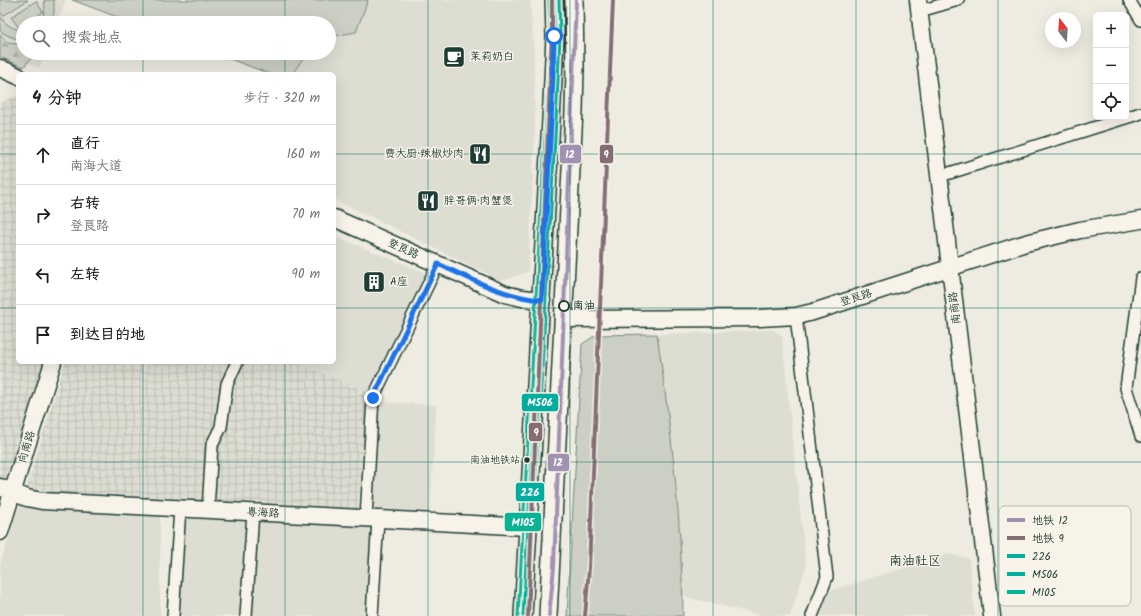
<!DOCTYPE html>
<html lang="zh">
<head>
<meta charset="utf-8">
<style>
	body { margin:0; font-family:Kalam,"LXGW WenKai TC",sans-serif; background:#f6f6f6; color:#202124 }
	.controls { position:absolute; right:12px; top:12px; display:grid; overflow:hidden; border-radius:6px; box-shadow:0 4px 16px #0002 }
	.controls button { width:36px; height:36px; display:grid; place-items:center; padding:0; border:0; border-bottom:1px solid #e0e0e0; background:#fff; color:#202124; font:20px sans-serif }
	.compass { position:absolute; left:1045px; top:12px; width:36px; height:36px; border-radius:50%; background:#fff; box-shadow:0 4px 16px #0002; rotate:343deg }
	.stop { position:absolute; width:12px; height:12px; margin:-9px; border:3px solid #1a73e8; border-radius:50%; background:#fff }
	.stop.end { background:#1a73e8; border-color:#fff; box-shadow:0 1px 4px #0008 }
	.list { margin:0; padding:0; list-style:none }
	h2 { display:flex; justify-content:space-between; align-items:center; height:52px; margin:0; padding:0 16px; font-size:17px }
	h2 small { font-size:13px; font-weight:400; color:#757577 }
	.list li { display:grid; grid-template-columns:26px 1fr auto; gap:12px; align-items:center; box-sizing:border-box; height:60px; padding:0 16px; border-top:1px solid #e0e0e0 }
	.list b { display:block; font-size:15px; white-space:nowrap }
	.list p { margin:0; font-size:13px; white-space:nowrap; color:#757577 }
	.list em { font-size:13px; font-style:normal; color:#757577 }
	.icon { flex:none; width:22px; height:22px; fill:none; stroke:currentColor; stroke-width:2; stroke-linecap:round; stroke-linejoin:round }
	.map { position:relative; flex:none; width:1141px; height:616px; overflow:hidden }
	.search { position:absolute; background:#fff; box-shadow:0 4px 16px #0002; left:16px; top:16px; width:320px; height:44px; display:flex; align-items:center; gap:10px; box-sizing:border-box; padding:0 14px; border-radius:22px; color:#757577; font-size:15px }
	.panel { position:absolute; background:#fff; box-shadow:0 4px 16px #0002; left:16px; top:72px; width:320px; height:292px; border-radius:6px }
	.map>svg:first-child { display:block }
	.built { fill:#ddddd2 }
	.industrial { fill:url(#industrial-grid) }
	.green { fill:#cccfc4; stroke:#76867c }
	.forest { fill:url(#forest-firs); stroke:#76867c }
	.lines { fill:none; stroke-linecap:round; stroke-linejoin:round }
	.street-casing { stroke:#1f3d34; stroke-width:14 }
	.secondary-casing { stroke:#1f3d34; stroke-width:19 }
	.primary-casing { stroke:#1f3d34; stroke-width:20 }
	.street { stroke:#f7f3e8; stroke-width:11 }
	.secondary { stroke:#f7f3e8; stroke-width:16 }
	.primary { stroke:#f7f3e8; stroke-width:17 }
	.bus-1-casing { stroke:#f7f3e8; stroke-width:6 }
	.bus-2-casing { stroke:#f7f3e8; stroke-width:6 }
	.bus-3-casing { stroke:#f7f3e8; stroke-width:6 }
	.bus-1 { stroke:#01ad9c; stroke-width:3 }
	.bus-2 { stroke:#01ad9c; stroke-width:3 }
	.bus-3 { stroke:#09b395; stroke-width:3 }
	.metro-1-casing { stroke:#f7f3e8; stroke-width:7 }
	.metro-2-casing { stroke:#f7f3e8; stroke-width:7 }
	.metro-1 { stroke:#a192b2; stroke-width:4 }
	.metro-2 { stroke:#846e74; stroke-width:4 }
	.route { stroke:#1a73e8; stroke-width:5 }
	.grid { fill:none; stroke:#0f766e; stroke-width:1; stroke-opacity:0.55 }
	.stop-dot { fill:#f7f3e8; stroke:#1f3d34; stroke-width:2 }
	.bus-dot { fill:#1f3d34; stroke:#f7f3e8; stroke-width:1.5 }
	.labels { text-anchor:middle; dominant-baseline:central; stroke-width:3; stroke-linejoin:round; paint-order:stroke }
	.bus-label { font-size:10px; fill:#1f3d34; stroke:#f7f3e8; text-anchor:end }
	.poi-label { font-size:11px; fill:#1f3d34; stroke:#f7f3e8; text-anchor:start }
	.street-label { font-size:11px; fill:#1f3d34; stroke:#f7f3e8 }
	.stop-label { font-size:11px; font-weight:bold; fill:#1f3d34; stroke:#f7f3e8; text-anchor:start }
	.quarter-label { font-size:13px; fill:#1f3d34; stroke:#f7f3e8 }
	.key { fill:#f7f3e8; stroke:#b6bcb2; stroke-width:1 }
	.key-label { font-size:11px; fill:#1f3d34 }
	.line-badge { stroke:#f7f3e8; stroke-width:1.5 }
	.badge-label { font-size:11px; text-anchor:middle; font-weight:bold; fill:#fff }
</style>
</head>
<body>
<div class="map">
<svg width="1141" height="616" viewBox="0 0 1141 616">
	<defs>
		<pattern id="industrial-grid" width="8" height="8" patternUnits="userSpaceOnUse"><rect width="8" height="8" fill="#ddddd2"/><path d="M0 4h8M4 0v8" fill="none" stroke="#bdbfb5"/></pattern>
		<pattern id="forest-firs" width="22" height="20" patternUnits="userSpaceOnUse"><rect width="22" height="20" fill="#cccfc4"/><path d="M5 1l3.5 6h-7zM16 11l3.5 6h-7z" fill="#afb3a9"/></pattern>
	</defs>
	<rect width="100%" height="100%" fill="#eeece1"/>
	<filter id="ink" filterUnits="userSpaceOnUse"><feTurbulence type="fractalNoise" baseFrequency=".025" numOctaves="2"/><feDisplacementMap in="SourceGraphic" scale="8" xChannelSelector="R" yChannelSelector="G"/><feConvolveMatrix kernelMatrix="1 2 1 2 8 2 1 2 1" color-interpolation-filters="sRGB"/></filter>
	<g filter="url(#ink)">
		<!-- built -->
		<path class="built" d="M0,0H66L57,23H23V53H45L39,68L0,50Z
			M368,0H530L534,51L535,132L528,272L502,281L334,199V74H292L307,53H329V37L356,32Z
			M334,236L431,275L367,392L297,362H334Z
			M773,330L782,336L806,567L790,616H763L683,596L677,485L657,334Z
			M379,402L436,405L430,516L372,512Z
			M21,501L160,515V616H0V564Z
			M184,513L373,525L367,616H169Z
			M950,554L969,559L975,616H820L829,591Z"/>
		<!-- industrial -->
		<path class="industrial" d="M18,95V362H44L7,482L0,478V103Z
			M65,362H297L367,392L358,512L43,495L26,490Z"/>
		<!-- green -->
		<path class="green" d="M0,0H28L3,16L0,12Z
			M44,0H54V13L50,23H38C44,16 46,9 44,0Z
			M72,0H368L356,32L329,37V23H133Z
			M36,1L43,12L27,23H23V26L19,28L11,17Z
			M0,16C6,25 12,29 23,30V39C14,39 8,36 0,31Z
			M214,53H307L292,74H270Z
			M657,334C667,403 676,471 680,540C681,565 683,591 683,616H567L582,344L596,335Z"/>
		<!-- forest -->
		<path class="forest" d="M0,34L8,43L23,45V53H35L24,67L0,57Z"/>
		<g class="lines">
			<!-- street casing -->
			<g class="street-casing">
				<path id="street" d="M1129,0L1141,20
					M920,11L958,0
					M940,176L1141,113
					M1141,278L1126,388L1141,436
					M796,316L827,577L812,616
					M208,510L212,445L221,427L227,384L237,362
					M366,518L373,398L438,264
					M173,616L180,508
					M246,616L253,512
					M372,616L378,519"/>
			</g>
			<!-- secondary casing -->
			<g class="secondary-casing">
				<path id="secondary" d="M918,0L992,616
					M0,68L18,76
					M334,218L505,294L522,298L542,300
					M563,319L760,318L796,316L813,312L1026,243L1080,230L1141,220
					M0,487L27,498L42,501L527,527
					M0,532L53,362"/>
			</g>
			<!-- primary casing -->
			<g class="primary-casing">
				<path id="primary" d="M523,616L552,102L555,36L554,0
					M548,616L574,111L575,68L574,0"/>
			</g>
			<!-- street -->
			<use href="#street" class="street"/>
			<!-- secondary -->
			<use href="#secondary" class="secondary"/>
			<!-- primary -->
			<use href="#primary" class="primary"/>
			<!-- bus-1 casing -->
			<g class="bus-1-casing">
				<path id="bus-1" d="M523,616L552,102L555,36L554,0"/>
			</g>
			<!-- bus-2 casing -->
			<g class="bus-2-casing">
				<path id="bus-2" d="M528,616L557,102L560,36L559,0"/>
			</g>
			<!-- bus-3 casing -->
			<g class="bus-3-casing">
				<path id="bus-3" d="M518,616L547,102L550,36L549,0"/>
			</g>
			<!-- bus-1 -->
			<use href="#bus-1" class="bus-1"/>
			<!-- bus-2 -->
			<use href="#bus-2" class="bus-2"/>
			<!-- bus-3 -->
			<use href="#bus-3" class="bus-3"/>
			<!-- metro-1 casing -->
			<g class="metro-1-casing">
				<path id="metro-1" d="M549,616L554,567L576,0"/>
			</g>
			<!-- metro-2 casing -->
			<g class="metro-2-casing">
				<path id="metro-2" d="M528,616L552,32V0
					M585,616L589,568L613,0"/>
			</g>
			<!-- metro-1 -->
			<use href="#metro-1" class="metro-1"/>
			<!-- metro-2 -->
			<use href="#metro-2" class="metro-2"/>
		</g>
	</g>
	<g class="lines" filter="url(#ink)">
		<!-- route -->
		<path class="route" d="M373,398L438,264C471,279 504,297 542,300L552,102L554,36"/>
	</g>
	<!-- grid -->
	<path class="grid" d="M143,0V23M285,0V23M428,0V616M570,0V616M713,0V616M856,0V616M998,0V616M143,53V74M285,53V74M0,154H18M334,154H1141M0,308H18M334,308H1141M143,362V616M285,362V616M0,462H1141"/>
	<!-- icons -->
	<defs>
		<g id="cafe-square" transform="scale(1.15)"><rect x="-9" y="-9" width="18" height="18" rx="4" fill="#1f3d34" stroke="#f7f3e8"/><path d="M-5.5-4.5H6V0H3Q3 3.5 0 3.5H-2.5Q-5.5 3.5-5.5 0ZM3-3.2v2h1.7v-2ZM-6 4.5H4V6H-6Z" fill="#fff"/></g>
		<g id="restaurant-square" transform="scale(1.15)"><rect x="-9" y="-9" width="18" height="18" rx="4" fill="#1f3d34" stroke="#f7f3e8"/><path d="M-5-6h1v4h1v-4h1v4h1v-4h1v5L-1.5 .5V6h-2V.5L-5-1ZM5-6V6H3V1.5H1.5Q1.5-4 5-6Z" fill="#fff"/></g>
		<g id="building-square" transform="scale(1.15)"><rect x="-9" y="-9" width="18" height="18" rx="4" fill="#1f3d34" stroke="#f7f3e8"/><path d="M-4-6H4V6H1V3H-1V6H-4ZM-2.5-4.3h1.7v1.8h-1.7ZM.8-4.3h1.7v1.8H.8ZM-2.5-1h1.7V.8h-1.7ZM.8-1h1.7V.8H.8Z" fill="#fff"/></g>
	</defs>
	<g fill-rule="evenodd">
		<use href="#cafe-square" x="454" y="57"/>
		<use href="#restaurant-square" x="480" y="154"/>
		<use href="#restaurant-square" x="428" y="201"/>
		<use href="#building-square" x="374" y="282"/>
	</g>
	<!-- markers -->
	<circle class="stop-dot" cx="564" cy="306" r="5"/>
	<circle class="bus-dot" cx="527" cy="460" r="3.5"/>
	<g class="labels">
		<!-- bus labels -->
		<g class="bus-label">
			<text x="520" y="460">南油地铁站</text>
		</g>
		<!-- poi labels -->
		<g class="poi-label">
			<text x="470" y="57">茉莉奶白</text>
			<text x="464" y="154" text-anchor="end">费大厨·辣椒炒肉</text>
			<text x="444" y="201">胖哥俩·肉蟹煲</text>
			<text x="390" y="282">A座</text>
		</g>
		<!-- street labels -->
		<g class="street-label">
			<text transform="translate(403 249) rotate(24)">登良路</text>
			<text transform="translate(856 298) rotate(-18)">登良路</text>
			<text transform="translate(955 308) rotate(-97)">南商路</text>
			<text transform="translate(27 447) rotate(-73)">向南路</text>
			<text transform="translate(263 513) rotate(3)">粤海路</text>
		</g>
		<!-- stop labels -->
		<g class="stop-label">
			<text x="573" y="306">南油</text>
		</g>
		<!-- quarter labels -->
		<g class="quarter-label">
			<text x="915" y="561">南油社区</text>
		</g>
	</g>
	<!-- legend -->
	<rect x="999" y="506" width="132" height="100" rx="6" class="key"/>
	<rect x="1007" y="518" width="18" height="4" fill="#a192b2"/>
	<rect x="1007" y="536" width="18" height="4" fill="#846e74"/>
	<rect x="1007" y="554" width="18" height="4" fill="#01ad9c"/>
	<rect x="1007" y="572" width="18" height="4" fill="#01ad9c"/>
	<rect x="1007" y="590" width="18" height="4" fill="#09b395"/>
	<g class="key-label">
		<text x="1032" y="524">地铁 12</text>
		<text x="1032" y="542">地铁 9</text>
		<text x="1032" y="560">226</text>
		<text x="1032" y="578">M506</text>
		<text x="1032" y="596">M105</text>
	</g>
	<g class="line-badge">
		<rect x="599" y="144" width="15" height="20" rx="4" fill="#846e74"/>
		<rect x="559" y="144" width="23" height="20" rx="4" fill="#a192b2"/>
		<rect x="521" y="393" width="38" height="19" rx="4" fill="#01ad9c"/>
		<rect x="528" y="422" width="15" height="20" rx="4" fill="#846e74"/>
		<rect x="547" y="453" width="23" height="19" rx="4" fill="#a192b2"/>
		<rect x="515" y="482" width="30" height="20" rx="4" fill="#01ad9c"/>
		<rect x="504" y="512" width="38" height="20" rx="4" fill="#09b395"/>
	</g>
	<g class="badge-label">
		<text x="606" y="158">9</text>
		<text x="570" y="158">12</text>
		<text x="540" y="406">M506</text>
		<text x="536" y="436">9</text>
		<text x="558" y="466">12</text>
		<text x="530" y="496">226</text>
		<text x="523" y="526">M105</text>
	</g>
</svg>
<div class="controls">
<button>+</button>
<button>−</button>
<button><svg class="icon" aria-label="locate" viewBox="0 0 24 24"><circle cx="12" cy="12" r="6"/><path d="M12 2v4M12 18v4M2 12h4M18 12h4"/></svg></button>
</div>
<svg class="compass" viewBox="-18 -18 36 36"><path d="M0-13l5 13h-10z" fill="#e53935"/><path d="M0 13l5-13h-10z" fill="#757577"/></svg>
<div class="stop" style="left:554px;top:36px"></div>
<div class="stop end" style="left:373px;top:398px"></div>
<div class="search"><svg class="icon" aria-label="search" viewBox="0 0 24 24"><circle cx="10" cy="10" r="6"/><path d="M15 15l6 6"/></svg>搜索地点</div>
<section class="panel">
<h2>4 分钟<small>步行 · 320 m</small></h2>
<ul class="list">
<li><svg class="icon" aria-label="ahead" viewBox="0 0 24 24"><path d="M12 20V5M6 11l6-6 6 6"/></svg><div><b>直行</b><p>南海大道</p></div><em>160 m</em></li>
<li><svg class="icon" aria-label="right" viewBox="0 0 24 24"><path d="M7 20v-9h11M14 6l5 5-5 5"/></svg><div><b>右转</b><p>登良路</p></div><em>70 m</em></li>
<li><svg class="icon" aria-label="left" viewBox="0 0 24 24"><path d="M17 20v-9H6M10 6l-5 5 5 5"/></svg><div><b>左转</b></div><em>90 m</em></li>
<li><svg class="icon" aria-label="arrive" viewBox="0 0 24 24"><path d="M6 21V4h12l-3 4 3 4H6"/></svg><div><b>到达目的地</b></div></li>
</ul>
</section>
</div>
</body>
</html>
